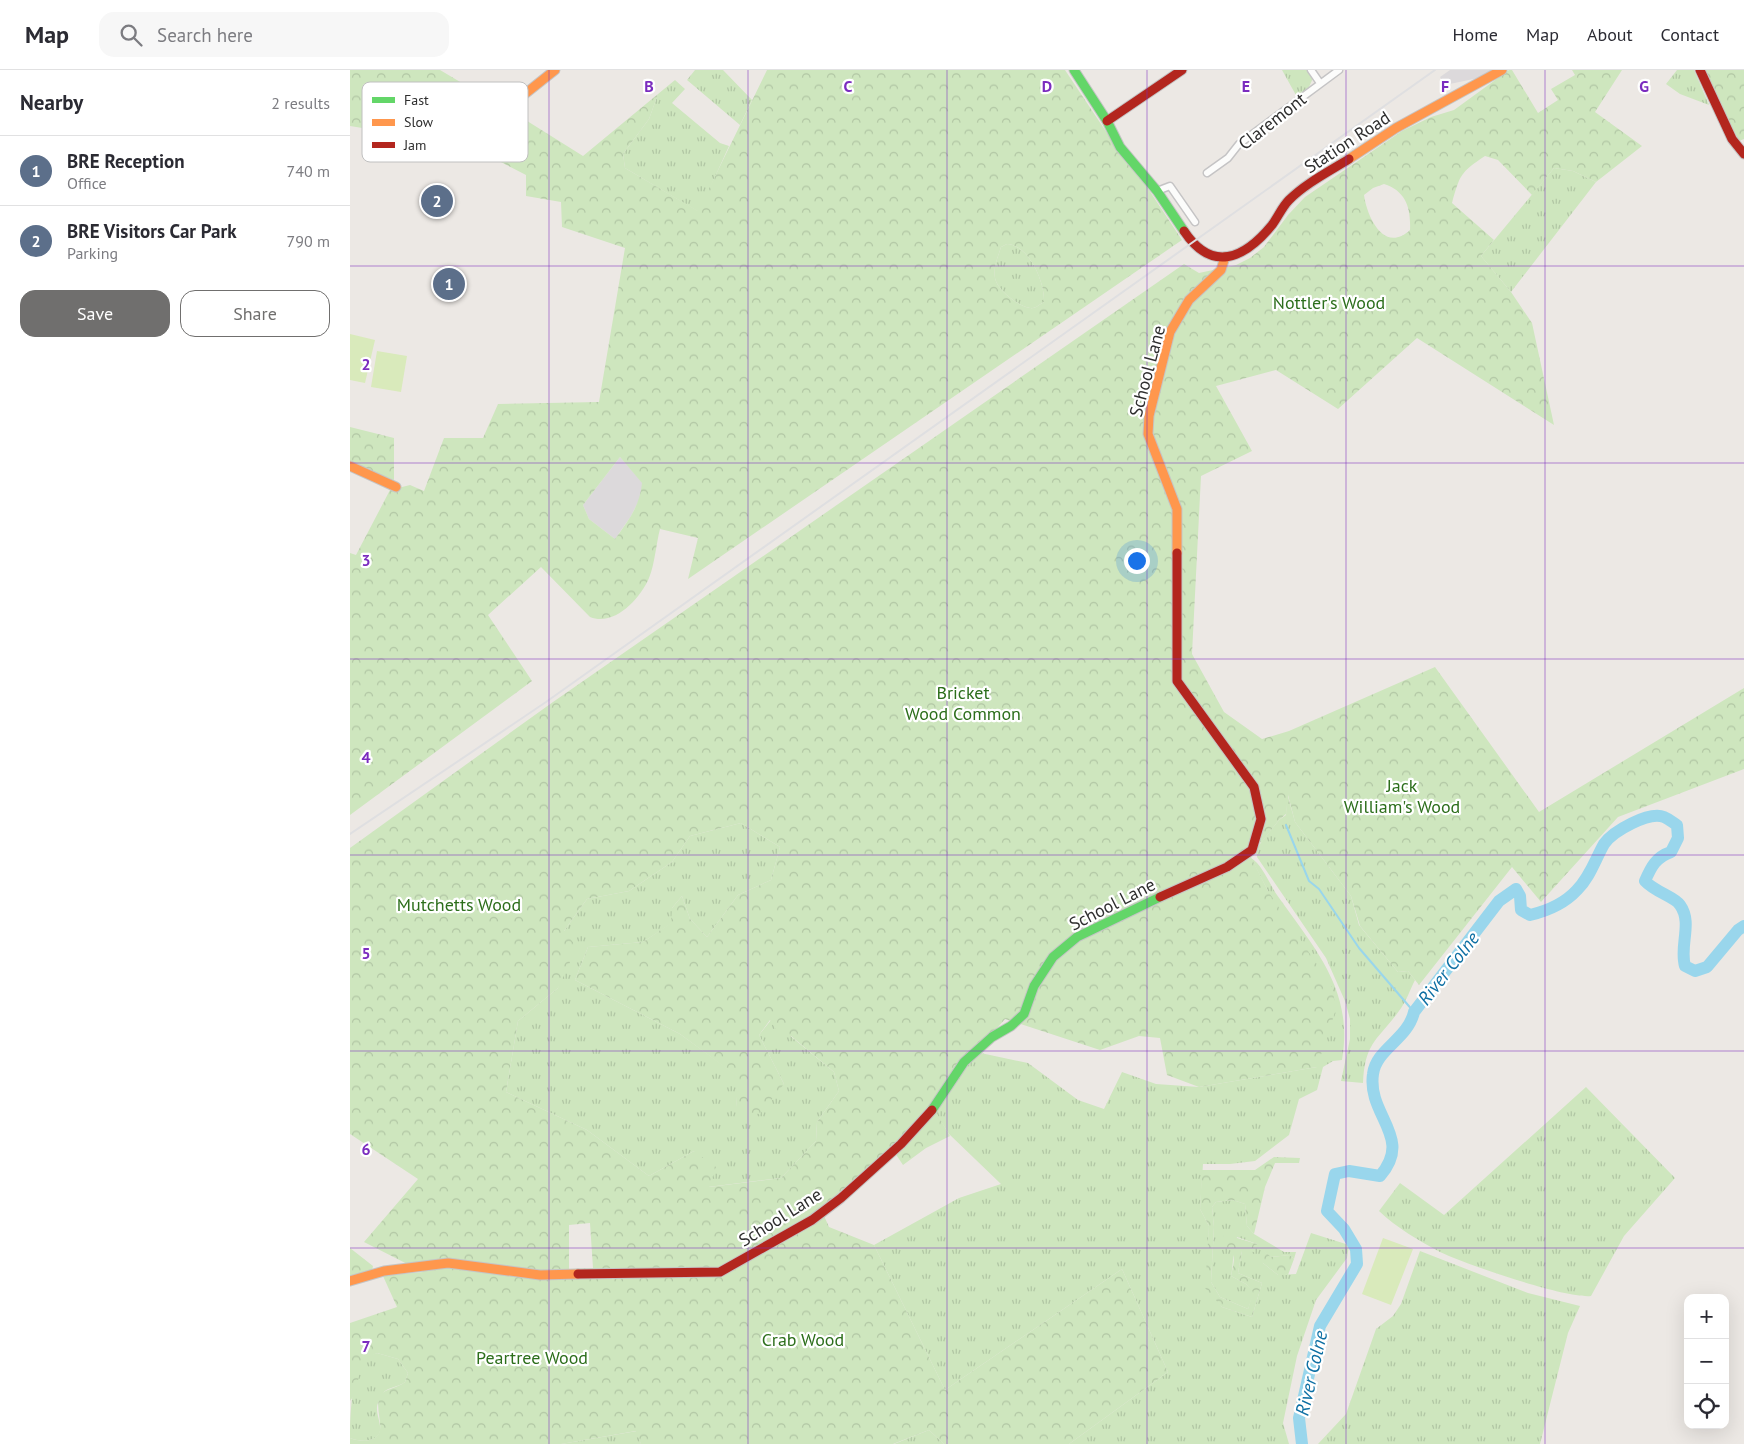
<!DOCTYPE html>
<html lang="en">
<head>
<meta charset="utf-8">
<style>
	body { margin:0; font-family:"PT Sans",sans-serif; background:#f7f7f7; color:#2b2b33 }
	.controls { position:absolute; right:15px; bottom:15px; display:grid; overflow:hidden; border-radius:10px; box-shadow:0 5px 20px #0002 }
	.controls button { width:45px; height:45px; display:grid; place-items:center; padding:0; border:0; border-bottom:1px solid #e1e1e2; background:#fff; color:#2b2b33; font:25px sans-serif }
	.you { position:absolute; left:786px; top:490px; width:18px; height:18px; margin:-12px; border:4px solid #fff; border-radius:50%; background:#1a73e8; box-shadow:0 0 0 8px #1a73e833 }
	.badge { display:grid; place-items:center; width:32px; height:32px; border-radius:50%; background:#706f6e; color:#fff; font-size:16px; font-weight:700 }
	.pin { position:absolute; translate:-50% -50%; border:2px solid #fff; box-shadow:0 1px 5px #0006 }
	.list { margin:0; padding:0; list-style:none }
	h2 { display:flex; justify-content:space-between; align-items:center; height:65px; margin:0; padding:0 20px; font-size:21px }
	h2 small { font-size:16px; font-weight:400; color:#7c7c81 }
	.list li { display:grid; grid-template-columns:32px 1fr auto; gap:15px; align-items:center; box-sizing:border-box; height:70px; padding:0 20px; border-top:1px solid #e1e1e2 }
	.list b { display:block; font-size:19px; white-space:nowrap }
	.list p { margin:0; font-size:16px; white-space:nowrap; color:#7c7c81 }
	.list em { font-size:16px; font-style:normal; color:#7c7c81 }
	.actions { display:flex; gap:10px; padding:15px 20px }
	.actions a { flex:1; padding:11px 0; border:1px solid #706f6e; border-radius:15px; text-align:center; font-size:18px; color:#706f6e }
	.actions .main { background:#706f6e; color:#fff }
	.icon { flex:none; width:28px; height:28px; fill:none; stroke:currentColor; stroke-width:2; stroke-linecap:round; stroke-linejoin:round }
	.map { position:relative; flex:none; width:1394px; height:1374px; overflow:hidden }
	header { display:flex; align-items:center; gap:30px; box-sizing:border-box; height:70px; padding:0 25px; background:#fff; border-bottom:1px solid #e1e1e2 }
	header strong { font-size:24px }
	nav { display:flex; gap:28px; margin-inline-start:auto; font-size:18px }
	.search { width:350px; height:45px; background:#f7f7f7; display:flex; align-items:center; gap:12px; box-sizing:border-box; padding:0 18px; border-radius:15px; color:#7c7c81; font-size:19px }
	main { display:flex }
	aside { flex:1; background:#fff }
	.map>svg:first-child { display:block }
	.industrial { fill:#dcd9db }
	.grass { fill:url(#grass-tufts) }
	.forest { fill:url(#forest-crowns); fill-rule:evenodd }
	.pitch { fill:#d9eabb }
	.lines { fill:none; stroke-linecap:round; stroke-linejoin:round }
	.stream { stroke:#99d6ec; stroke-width:2 }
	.river { stroke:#99d6ec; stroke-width:12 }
	.street-casing { stroke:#c5c4c5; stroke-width:9 }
	.fast-casing { stroke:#c5c4c5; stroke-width:11 }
	.slow-casing { stroke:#c5c4c5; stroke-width:11 }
	.jam-casing { stroke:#c5c4c5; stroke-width:11 }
	.street { stroke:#fcfcfb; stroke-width:6 }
	.fast { stroke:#63d668; stroke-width:9 }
	.slow { stroke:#ff974d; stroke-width:9 }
	.jam { stroke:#b3261e; stroke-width:9 }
	.rail { stroke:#dfdfe1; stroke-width:2 }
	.grid { fill:none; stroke:#7b2cbf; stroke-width:1; stroke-opacity:0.55 }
	.labels { text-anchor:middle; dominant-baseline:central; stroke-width:4.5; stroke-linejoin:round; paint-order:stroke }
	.street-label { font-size:18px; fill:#2e2e2e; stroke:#fff }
	.park-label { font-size:18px; fill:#2c6e1b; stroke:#fff }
	.water-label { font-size:19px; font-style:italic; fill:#0d6fa3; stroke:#fff }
	.key { fill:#fff; stroke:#c0c0c0; stroke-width:1 }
	.key-label { font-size:14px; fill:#2e2e2e }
	.grid-label { font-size:16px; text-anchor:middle; font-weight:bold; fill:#7b2cbf; stroke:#fff; stroke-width:4.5; stroke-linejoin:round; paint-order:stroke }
</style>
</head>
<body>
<header>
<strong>Map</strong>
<div class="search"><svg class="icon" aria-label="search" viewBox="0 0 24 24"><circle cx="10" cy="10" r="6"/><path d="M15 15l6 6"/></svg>Search here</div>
<nav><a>Home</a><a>Map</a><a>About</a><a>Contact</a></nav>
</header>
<main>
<aside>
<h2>Nearby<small>2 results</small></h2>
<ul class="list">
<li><span class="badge" style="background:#5c6f8a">1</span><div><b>BRE Reception</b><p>Office</p></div><em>740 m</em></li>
<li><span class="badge" style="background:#5c6f8a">2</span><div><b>BRE Visitors Car Park</b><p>Parking</p></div><em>790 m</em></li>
</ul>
<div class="actions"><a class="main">Save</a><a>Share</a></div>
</aside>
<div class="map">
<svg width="1394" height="1374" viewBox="0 0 1394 1374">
	<defs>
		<pattern id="grass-tufts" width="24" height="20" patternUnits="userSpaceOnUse" patternTransform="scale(1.25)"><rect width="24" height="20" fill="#cee6be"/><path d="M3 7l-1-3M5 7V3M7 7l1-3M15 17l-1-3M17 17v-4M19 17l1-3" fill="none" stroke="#b1c6a4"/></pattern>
		<pattern id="forest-crowns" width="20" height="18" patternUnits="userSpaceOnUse" patternTransform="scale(1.25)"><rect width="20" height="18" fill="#cee6be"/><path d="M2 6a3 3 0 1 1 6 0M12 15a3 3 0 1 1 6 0" fill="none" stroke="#b1c6a4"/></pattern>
	</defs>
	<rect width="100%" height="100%" fill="#ece8e4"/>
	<!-- industrial -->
	<path class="industrial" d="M1100,0H1143L1133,7L1095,15L1090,7Z
		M270,387L293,413L291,426L281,446L265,469L239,449L233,435Z"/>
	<!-- grass -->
	<path class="grass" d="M345,0H373L402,30L390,55L337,10Z
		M932,0H958L963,8L959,17L947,27Z
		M1327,0H1344L1359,35L1330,24L1316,14Z
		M325,10L335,19L322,33L370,73L379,76L349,142L275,98L273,84L299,49L308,24Z
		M1204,98L1223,101L1246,112L1161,222L1131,186Z
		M657,174C679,175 695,212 694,232C689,235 685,239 680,238C668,236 647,220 645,208C643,197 648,187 651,177Z
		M937,723L945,752L1001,826L1009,855L1048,902L1058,901L1065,910C1060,920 1056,932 1049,941C1027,971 1015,972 1013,1013L991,1011L1000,969V949L995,931L976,888L907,787L906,779L929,750L936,745Z
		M391,753L430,777L421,810L388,825L357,867L340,849L332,826L322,838V853L293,872L238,877L225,910L330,964L389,1007L386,1037L434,1014L409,965L421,950L484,1002L489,1021L467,1052L466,1071L431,1108L358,1117L344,1081L299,1106L237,1060L156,1022L168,951L208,918L214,861L237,829L279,821L322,792L340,766Z
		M901,788C912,794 920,815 927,825C965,879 1004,920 992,990L983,991L973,997L967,1020L949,1029L939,1065L905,1091L880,1094H853L850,1139L859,1156L857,1216L872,1237L902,1247L912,1213L888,1203L892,1181L907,1174L887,1167C882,1181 884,1192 881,1206L896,1214L904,1222L898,1239L870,1227L861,1212L864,1157L862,1137L866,1132L883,1130L895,1134L897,1156L904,1164L934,1182H946L944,1189L940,1185L921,1187L912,1180L913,1193L928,1205L946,1204L961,1163L999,1175L997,1188L966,1230L947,1286L933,1353L939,1374H719L818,1302L772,1199L595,1320L524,1175L609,1128L651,1114L599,1064L580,1034L626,982L678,993L728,1030L754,1039L772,1002L806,1014L849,1017L967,997L918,821Z
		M1236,1017L1325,1108L1274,1166L1241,1226C1216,1229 1115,1194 1090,1182C1068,1170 1047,1158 1029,1141L1050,1113L1094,1145Z
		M1070,1181L1178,1223L1230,1236L1218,1263L1190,1374H968L996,1344L1026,1259L1043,1246L1051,1234Z
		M27,1283L48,1289L58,1303L55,1312C49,1317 39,1317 34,1322C32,1326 27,1333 27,1337C26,1348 37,1363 23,1369C16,1372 8,1371 0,1368C0,1349 1,1300 17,1288C19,1286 24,1284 27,1283Z
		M579,1360L594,1374H544Z
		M287,1361L291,1374H211Z"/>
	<!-- forest -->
	<path class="forest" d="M0,0H90L117,16L110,31L139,48L136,50L44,35L37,62L0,56Z
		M417,0H715L765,75L797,117L832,170L338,509L348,468L310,459C306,474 305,493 299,508C290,529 264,557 240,547L191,497L138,545L182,611L0,745V483L6,485L40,420L60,415L74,421L94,368H133L148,334L249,332L275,178L212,157L211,132L176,126V105L149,91L159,53L166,44L233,86L308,24L299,49L273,84L275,98L348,141ZM657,174C679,175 695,212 694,232C689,235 685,239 680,238C668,236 647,220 645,208C643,197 648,187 651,177ZM270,387L292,413C290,436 278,451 265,469L239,449L233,435Z
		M1159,0H1162L1188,43L1208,30L1201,19L1225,5L1222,0H1272L1245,42L1292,76L1246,112L1223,101L1204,98L1182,125L1148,90L1135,86C1111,102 1110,104 1102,133L1144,170L1131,186L1161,222L1182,253L1204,355L1067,268L988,339L926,300L866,316L902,381L851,406L842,584L874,642L912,669L939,661L1085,597L1189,742L1394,618V699L1268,747L1191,832L1162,797L1069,915L1058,901L1048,902L1010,856L1001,826L945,752L938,725L936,744L929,750L911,773L905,766L898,781L918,821L982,917L986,939L967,997L849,1017L817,1005L810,968L789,966L750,980L655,949L581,1034L600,1066L576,1078L553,1095L541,1077L471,1139L479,1157L524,1175L595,1320L772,1199L818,1302L719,1374H594L579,1360L543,1374H291L286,1361L211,1374H0V1368C8,1371 16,1372 23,1369C39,1362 22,1338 31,1325C36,1318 48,1318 55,1312L58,1303L48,1289L27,1283C0,1296 15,1313 0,1331V1253L47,1237L33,1206L73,1202L14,1172L68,1109L0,1064V778L203,632L834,194L849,203L886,195L900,188L914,177L938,145L955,127L1052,61L1081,47L1104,40ZM1034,114C1056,121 1061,138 1060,160C1034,184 1017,147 1014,125L1023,118ZM391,753L430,777L421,810L388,825L357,867L340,849L332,826L322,838L321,853L293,872L238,877L225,910L330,964L388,1007L386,1037L398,1043L410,1044L434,1014L409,965L420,950L431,967L441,966L484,1002L489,1021L467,1052L466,1071L431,1108L359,1117L366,1097L344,1081L299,1106L237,1060L156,1022L168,951L208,918L227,877L214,861L237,829L279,821L322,792L340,766ZM240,1153L243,1198L219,1199V1155Z
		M1353,0H1394V69L1389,71Z
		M0,357L44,368V410L0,393Z
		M924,1087L950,1088L949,1093H925L915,1117L904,1164L897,1156L895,1134L883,1130L866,1132L862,1137L864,1157L861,1212L870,1227L898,1239L903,1222L896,1214L881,1206C885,1187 887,1184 871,1172L874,1164L907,1174L904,1182L892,1181L888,1203L912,1213L902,1247L872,1237L855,1218L859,1156L850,1139L852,1100H905Z
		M0,1178L23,1196L22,1201L0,1208Z
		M912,1179L921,1187L940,1185L944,1189L938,1205H928L913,1193L909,1186Z"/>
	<!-- pitch -->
	<path class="pitch" d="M0,264L25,270L15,313L0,310Z
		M27,281L57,286L51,322L21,317Z
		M1033,1168L1063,1179L1041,1235L1012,1224Z"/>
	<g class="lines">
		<!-- stream -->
		<path class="stream" d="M936,755L959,811L969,819L1009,878L1064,942"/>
		<!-- river -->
		<path class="river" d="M952,1374L949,1348L970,1256L1007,1194L1006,1179L994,1159L977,1141L985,1104L999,1101L1030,1106C1064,1067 1017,1046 1023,1004C1026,979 1058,969 1064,942L1149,831L1166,819L1170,826L1171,840L1180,845C1197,841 1215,833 1227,820C1240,807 1245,790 1254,774C1263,761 1299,741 1314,747C1319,749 1323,753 1327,755L1328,768L1321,782C1306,787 1301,797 1295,811C1305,822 1325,827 1330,835C1343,853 1329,876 1335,896L1345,901L1357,897L1388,860L1394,856"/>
		<!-- street casing -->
		<g class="street-casing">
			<path id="street" d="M961,0L970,13
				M857,103L878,88L889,74L989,0
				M807,121L820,116L845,152"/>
		</g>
		<!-- fast casing -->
		<g class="fast-casing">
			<path id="fast" d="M724,0L757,51L770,77L807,121L834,161
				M582,1040L614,992L642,967L661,956L674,944L684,916L703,887L727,867L810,827"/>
		</g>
		<!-- slow casing -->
		<g class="slow-casing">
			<path id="slow" d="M156,39L205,0
				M999,89L1046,58L1152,0
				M0,396L46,417
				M827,483V439L798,364L799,346L820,262L839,230L871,200L875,187
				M0,1211L34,1201L98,1193L190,1205L228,1204"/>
		</g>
		<!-- jam casing -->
		<g class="jam-casing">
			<path id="jam" d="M1350,0L1382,69L1394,84
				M757,51L832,0
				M834,161C862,203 894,189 922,155C928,147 932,137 939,130C956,113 980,101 999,89
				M810,827L877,797L902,780L911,749L904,717L827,611V483
				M228,1204L370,1202L462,1150L491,1128L551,1074L582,1040"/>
		</g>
		<!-- street -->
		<use href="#street" class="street"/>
		<!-- fast -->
		<use href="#fast" class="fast"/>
		<!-- slow -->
		<use href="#slow" class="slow"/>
		<!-- jam -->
		<use href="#jam" class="jam"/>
		<!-- rail -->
		<path class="rail" d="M0,764L196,632L1085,0"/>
	</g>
	<!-- grid -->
	<path class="grid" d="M199,0V1374M398,0V1374M597,0V1374M797,0V1374M996,0V1374M1195,0V1374M0,196H1394M0,393H1394M0,589H1394M0,785H1394M0,981H1394M0,1178H1394"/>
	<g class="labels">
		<!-- street labels -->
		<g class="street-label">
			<text transform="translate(922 51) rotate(-38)">Claremont</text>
			<text transform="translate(997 72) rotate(-33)">Station Road</text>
			<text transform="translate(797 301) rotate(-75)">School Lane</text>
			<text transform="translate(762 834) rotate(-27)">School Lane</text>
			<text transform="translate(430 1147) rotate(-32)">School Lane</text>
		</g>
		<!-- park labels -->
		<g class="park-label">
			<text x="979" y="232">Nottler's Wood</text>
			<text x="613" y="622">Bricket<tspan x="613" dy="21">Wood Common</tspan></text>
			<text x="1052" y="715">Jack<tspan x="1052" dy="21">William's Wood</tspan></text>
			<text x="109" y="834">Mutchetts Wood</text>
			<text x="453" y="1269">Crab Wood</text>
			<text x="182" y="1287">Peartree Wood</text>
		</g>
		<!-- water labels -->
		<g class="water-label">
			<text transform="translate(1098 898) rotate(-52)">River Colne</text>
			<text transform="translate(961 1303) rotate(-77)">River Colne</text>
		</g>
	</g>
	<!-- legend -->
	<rect x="12" y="12" width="166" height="80" rx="8" class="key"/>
	<rect x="22" y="27" width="23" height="6" fill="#63d668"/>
	<rect x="22" y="49" width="23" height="7" fill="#ff974d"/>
	<rect x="22" y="72" width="23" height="6" fill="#b3261e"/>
	<g class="key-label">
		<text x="54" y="35">Fast</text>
		<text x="54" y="57">Slow</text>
		<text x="54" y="80">Jam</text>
	</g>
	<g class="grid-label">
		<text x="299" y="22">B</text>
		<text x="498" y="22">C</text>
		<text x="697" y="22">D</text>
		<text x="896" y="22">E</text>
		<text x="1095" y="22">F</text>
		<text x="1294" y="22">G</text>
		<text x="16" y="300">2</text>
		<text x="16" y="496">3</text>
		<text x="16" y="693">4</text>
		<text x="16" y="889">5</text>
		<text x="16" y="1085">6</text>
		<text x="16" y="1282">7</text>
	</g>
</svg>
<div class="controls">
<button>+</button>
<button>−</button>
<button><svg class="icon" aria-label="locate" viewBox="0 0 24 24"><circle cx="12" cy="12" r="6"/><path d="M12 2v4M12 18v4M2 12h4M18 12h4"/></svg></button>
</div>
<div class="you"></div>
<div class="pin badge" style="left:99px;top:214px;background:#5c6f8a">1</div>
<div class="pin badge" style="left:87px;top:131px;background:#5c6f8a">2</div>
</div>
</main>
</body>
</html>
